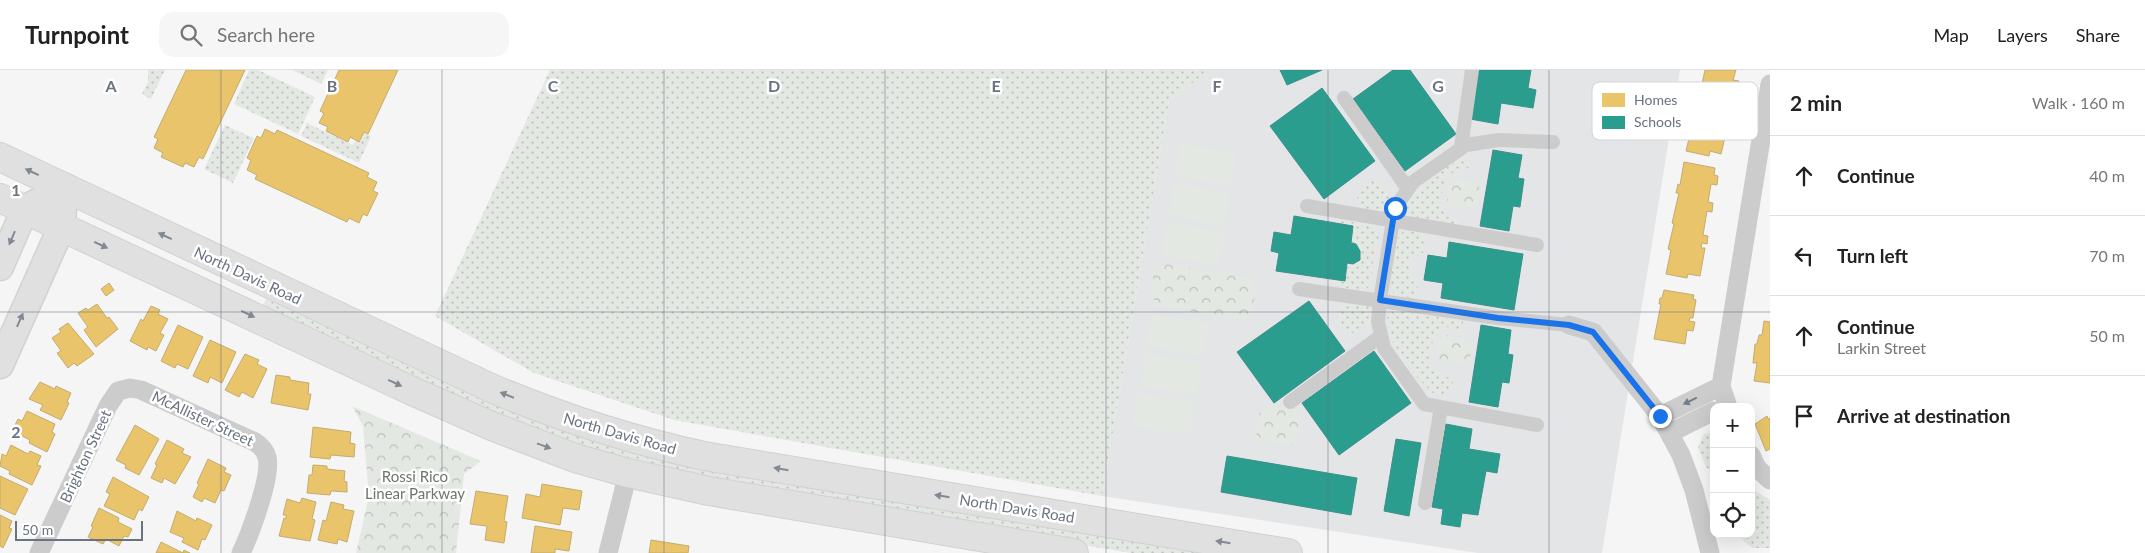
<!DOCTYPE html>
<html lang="en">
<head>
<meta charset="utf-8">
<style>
	body { margin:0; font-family:Lato,sans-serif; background:#f6f6f6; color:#222 }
	.controls { position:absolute; right:15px; bottom:15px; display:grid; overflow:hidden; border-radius:10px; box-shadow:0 5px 20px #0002 }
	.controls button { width:45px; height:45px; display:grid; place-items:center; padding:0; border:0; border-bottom:1px solid #e0e0e0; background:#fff; color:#222; font:25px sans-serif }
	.scale { position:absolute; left:15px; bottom:12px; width:128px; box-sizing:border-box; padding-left:5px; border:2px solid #697381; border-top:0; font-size:14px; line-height:18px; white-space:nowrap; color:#697381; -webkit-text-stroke:4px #fff; paint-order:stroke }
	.stop { position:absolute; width:15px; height:15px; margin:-11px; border:4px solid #1a73e8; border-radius:50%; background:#fff }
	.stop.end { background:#1a73e8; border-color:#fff; box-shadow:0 1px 5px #0008 }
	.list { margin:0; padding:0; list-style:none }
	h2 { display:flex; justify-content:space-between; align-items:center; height:65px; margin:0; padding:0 20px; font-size:21px }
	h2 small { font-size:16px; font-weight:400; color:#767676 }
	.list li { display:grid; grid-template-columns:32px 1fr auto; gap:15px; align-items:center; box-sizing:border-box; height:80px; padding:0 20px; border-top:1px solid #e0e0e0 }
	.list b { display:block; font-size:19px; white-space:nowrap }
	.list p { margin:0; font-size:16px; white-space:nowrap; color:#767676 }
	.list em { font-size:16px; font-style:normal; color:#767676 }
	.icon { flex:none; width:28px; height:28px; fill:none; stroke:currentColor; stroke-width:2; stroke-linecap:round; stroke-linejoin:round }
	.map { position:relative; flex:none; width:1770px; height:483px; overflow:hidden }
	header { display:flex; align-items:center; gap:30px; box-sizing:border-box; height:70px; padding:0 25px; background:#fff; border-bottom:1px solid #e0e0e0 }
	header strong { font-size:24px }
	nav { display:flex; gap:28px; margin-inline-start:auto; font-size:18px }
	.search { width:350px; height:45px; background:#f6f6f6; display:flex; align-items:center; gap:12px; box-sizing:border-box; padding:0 18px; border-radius:15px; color:#767676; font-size:19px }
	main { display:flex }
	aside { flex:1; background:#fff }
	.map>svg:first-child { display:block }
	.built { fill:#e4e5e6 }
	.grass { fill:url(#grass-dots) }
	.park { fill:url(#park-crowns) }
	.garden { fill:#e4e8e3 }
	.homes { fill:#e9c46a; stroke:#c3ac71 }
	.schools { fill:#2a9d8f; stroke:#3d908b }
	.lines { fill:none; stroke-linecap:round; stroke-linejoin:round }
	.secondary-casing { stroke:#d1d2d3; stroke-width:29 }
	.trunk-casing { stroke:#d1d1d2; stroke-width:30 }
	.pedestrian { stroke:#cccccd; stroke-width:14 }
	.minor { stroke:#cccccd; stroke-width:19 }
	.secondary { stroke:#e0e0e1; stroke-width:26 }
	.trunk { stroke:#e0e0e1; stroke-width:28 }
	.oneway { fill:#818994 }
	.oneway2 { fill:#737c89 }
	.route { stroke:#1a73e8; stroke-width:6 }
	.grid { fill:none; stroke:#697381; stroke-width:1; stroke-opacity:0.55 }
	.labels { text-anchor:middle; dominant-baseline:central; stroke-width:5; stroke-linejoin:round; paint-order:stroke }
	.street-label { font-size:15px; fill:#697381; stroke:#fff }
	.park-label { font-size:15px; fill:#687967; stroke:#fff }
	.key { fill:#fff; stroke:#d2d5d9; stroke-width:1 }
	.key-label { font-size:14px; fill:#697381 }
	.grid-label { font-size:16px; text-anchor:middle; font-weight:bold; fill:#697381; stroke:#fff; stroke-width:5; stroke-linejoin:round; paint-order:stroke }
</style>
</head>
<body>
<header>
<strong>Turnpoint</strong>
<div class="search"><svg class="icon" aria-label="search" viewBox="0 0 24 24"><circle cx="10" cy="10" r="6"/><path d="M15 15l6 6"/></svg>Search here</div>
<nav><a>Map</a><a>Layers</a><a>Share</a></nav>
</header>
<main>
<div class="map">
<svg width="1770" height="483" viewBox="0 0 1770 483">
	<defs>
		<pattern id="grass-dots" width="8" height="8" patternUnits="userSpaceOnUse" patternTransform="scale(1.25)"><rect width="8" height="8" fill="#e4e8e3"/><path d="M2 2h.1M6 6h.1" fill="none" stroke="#bdc0bd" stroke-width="1.8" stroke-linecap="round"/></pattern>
		<pattern id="park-crowns" width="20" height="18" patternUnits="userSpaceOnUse" patternTransform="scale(1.25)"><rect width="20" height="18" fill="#e4e8e3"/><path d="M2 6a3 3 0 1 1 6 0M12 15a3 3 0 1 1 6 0" fill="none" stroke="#bdc0bd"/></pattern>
	</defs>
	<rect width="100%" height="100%" fill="#f5f5f5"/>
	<!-- built -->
	<path class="built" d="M1209,0H1680L1602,483H1478L1102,426L1169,31Z"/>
	<!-- grass -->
	<path class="grass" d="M148,0H165L151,29L142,24L148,12Z
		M249,0H258L315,27L298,64L234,34Z
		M292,0H328L321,14Z
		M550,0H1209L1169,31L1102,426L674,350L534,303L435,246Z
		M307,53L353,75L356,70L360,72L364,63L371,66L359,93L301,66Z
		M225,55L254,68L233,113L204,99Z
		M1460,89L1465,91L1469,98L1463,97L1445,107L1440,133L1447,147L1462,151L1461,156L1411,148L1407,146L1405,138C1411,120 1442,93 1460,89Z
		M1373,111C1385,112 1393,126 1391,137L1381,144L1359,138C1354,126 1361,115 1373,111Z
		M1333,148L1372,156L1377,160L1379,166L1373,190L1371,214L1365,220L1337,217L1333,211L1345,212L1348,194L1353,195L1360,190L1361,181L1356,173H1352L1354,156L1329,151Z
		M1407,160L1426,165L1423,183H1418L1411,189L1409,201L1415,210H1419L1415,229L1394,225L1390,213L1397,170L1399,164Z
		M266,229L561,358L1216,483H1131L896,444L654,398L525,359L261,239Z
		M1347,232L1367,235L1373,244L1371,252L1356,263L1345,262L1338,245L1339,238Z
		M1401,240L1463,251L1462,260L1447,257L1433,269L1429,294L1439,306L1453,308L1452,317L1445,324L1435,325C1415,305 1388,279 1387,248L1392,241Z
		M1714,362V403L1706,397L1698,377L1704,364Z
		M1751,418L1770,430V478H1752L1736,464H1751Z"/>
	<!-- park -->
	<path class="park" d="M1455,109L1475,111L1480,119L1478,135L1470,140L1453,137L1447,130L1448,114Z
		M1165,194L1249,207L1256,218L1252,242L1243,250L1158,236L1151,224L1154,201Z
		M1445,265L1467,269L1472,276L1470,289L1464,293L1440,290L1436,284L1439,270Z
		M1270,335L1295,339L1300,346L1295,373L1290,376L1260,371L1256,366L1260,340Z
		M352,336L481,391L464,404L456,483H356L369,426L363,356Z"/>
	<!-- garden -->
	<path class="garden" d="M1180,74L1236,83L1231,115L1175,106Z
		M1174,114L1230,123L1225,156L1168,146Z
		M1167,152L1224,162L1219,195L1162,186Z
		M1152,244L1208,254L1203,286L1146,276Z
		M1146,283L1202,293L1197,325L1140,316Z
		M1138,324L1195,333L1190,366L1133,356Z"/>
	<!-- homes -->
	<path class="homes" d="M186,0H245L203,89L199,87L194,97L185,93L183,97L161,87L163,83L154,78L158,69L154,67Z
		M339,0H398L368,64L364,62L359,72L350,67L348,72L326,61L328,57L319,53L324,43L320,41Z
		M1705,0H1736L1733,10L1739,11L1736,20L1732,19L1727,43L1731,44L1729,53L1725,52L1724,55H1728L1721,84L1710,81L1709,86L1686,81L1692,56H1689L1691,48H1694L1699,29L1696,28L1698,18H1701Z
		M265,59L275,64L277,60L369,103L367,107L377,112L373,121L378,123L367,146L363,144L359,153L349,148L347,152L255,109L257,105L247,100L251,90L247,88L257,66L261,68Z
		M1684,92L1715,98L1714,105L1718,106L1717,115L1711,114L1708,132L1713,133L1712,142L1707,141L1703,165L1708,166L1707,174L1702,173L1701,178H1705L1700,206L1688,204L1687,208L1666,204L1671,180L1668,179L1674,154L1672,153L1679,123H1676L1678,114L1680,115Z
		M109,213L114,220L106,226L101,219Z
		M1664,220L1694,225L1693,229L1696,230L1693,248H1690L1689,251L1695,252L1693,261L1687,260L1685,274L1654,269L1661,234H1659L1660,228H1662Z
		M97,234L107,248L109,247L118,259L96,277L84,260L88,257L78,243L86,238L88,240Z
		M151,236L160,240L158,244L168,249L160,263L164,265L156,281L148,277L147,280L130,271L141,249L143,251Z
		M1764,251L1770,252V313L1754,311L1757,293H1753L1755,274H1757L1759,265H1762Z
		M68,253L94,284L77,296L74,293L68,298L57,283L61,281L52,268L61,262L59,259Z
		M178,255L203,267L188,299L177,294L175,298L161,291Z
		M210,270L236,282L222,313L210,307L208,313L193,306Z
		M245,284L259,290L257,294L267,299L253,328L242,322L239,327L225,320Z
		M276,305L290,307V310L309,313L308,324H311L308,340L271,333Z
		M40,312L55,319L56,316L71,323L67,332L69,333L61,350L40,340L43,335L29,329Z
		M27,341L55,354L52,362L55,364L47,382L29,373L30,370L12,361L18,349L22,351Z
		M1767,346L1768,349L1770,348V379L1766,381L1755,354Z
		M135,355L159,369L139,405L125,398L126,395L116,390Z
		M313,357L351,362L350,373L355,374L354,387L331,385L330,389L310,387Z
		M167,370L184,379L182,383L191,387L175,414L164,408L162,413L151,408L157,395L155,394Z
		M11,375L28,384L30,381L41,386L37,395L41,396L32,415L9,404L10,401L0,396L2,384L6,386Z
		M208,389L226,398L224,402L231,405L224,421L221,420L215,433L204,428L202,432L193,427L199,414L197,413Z
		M313,395L327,396V399L345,401L344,411L347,412V422L331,421L330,425L307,423L309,405H312Z
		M0,406L28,419L15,445L0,438Z
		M113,407L149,427L142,441L139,439L134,450L104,436L110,424L106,422Z
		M542,414L582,421L579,440L563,438L560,455L522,448L526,424L540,427Z
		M476,421L508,426L504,451L507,452L504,473L485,470L487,456L470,454Z
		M302,428L316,432L312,449L315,450L310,471L279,466L284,448L286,449V445H283L287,429L300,433Z
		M331,432L344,435L343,439L354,441L347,472L338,469L337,474L318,470L323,450L326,451Z
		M99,438L119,448L118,452L132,459L128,467L124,466L119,476L106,469L103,474L88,467L93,457L91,456Z
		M177,441L196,451L197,448L212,455L205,470L202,469L198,480L182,472L184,468L170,462Z
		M0,445L12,451L9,458L12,459L3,478L0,476Z
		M535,456L572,462L569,481L555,479V483H531Z
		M651,470L689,476L688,483H649Z
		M161,472L183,483L184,480L190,483H156Z"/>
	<!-- schools -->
	<path class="schools" d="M1280,0H1322L1287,15Z
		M1393,0H1410L1456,64L1405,101L1353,29Z
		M1479,0H1531L1528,18L1536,20L1533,38L1501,33L1498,54L1470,49Z
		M1322,18L1375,91L1324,129L1270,56Z
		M1493,80L1522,85L1518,108L1524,109L1520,137L1513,136L1509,161L1480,156Z
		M1294,146L1353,156L1351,173L1356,174L1360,181V190L1353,194L1347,193L1345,211L1276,201L1279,183L1271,181L1274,162L1291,165Z
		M1449,172L1523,184L1514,240L1441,228L1443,213L1424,210L1428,185L1447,188Z
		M1309,231L1345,281L1274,333L1237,282Z
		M1481,255L1511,260L1508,284L1513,285L1509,313L1502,312L1498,337L1469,332Z
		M1374,281L1411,333L1339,385L1302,333Z
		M1446,354L1472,359L1469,379L1500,384L1497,403L1486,401L1478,445L1462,443L1460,457L1441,454L1443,439L1432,437Z
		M1396,369L1421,373L1409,446L1384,441Z
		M1227,386L1357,408L1351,445L1221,422Z"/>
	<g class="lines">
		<!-- secondary casing -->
		<g class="secondary-casing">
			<path id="secondary" d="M0,197L25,139L64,117
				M0,295L62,156L64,117"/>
		</g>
		<!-- trunk casing -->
		<g class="trunk-casing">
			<path id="trunk" d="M0,87L491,318C560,347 630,370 704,386L1288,483
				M0,128L412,321L494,357L575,388L628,403L709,421L1074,483"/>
		</g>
		<!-- pedestrian -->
		<path class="pedestrian" d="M1344,28L1408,119
			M1461,77L1472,0
			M1307,136L1537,175
			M1299,219L1498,248L1569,255
			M1290,332L1381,266
			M1537,355L1424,334L1384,278L1378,252L1380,231L1395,138L1413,112L1466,75L1499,70L1553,72
			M1425,433L1441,337"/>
		<!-- minor -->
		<path class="minor" d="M1569,255L1593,262L1660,346L1681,385L1694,420L1710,483
			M1728,337L1721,316L1770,14
			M1660,346L1721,316
			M1670,363L1714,341
			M1751,385L1757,398L1770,410
			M39,483L108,336L118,321L130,318L141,320L255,372C261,376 265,380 267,387C272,406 250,464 241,483
			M608,483L628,403"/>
		<!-- secondary -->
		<use href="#secondary" class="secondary"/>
		<!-- trunk -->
		<use href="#trunk" class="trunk"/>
	</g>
	<!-- one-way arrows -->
	<defs><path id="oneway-solid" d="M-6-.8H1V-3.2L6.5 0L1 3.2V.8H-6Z" transform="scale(1.25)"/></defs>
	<g class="oneway">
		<use href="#oneway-solid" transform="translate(32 102) rotate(-155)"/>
		<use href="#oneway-solid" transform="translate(165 166) rotate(-155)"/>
		<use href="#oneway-solid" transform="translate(12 168) rotate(113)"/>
		<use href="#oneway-solid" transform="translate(101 175) rotate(25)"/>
		<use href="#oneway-solid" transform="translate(248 244) rotate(25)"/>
		<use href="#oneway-solid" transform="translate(20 250) rotate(-66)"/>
		<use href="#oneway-solid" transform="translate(395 313) rotate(25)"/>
		<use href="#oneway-solid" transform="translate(507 325) rotate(-158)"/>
		<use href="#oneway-solid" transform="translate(544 376) rotate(20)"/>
		<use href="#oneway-solid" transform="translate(781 399) rotate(-170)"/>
		<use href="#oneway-solid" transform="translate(942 426) rotate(-171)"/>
		<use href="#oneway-solid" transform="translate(1223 472) rotate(-171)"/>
	</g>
	<use class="oneway2" href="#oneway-solid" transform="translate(1690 331) rotate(154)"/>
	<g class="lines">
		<!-- route -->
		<path class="route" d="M1395,138L1380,230L1498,248L1569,255L1593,262L1660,346"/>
	</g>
	<!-- grid -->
	<path class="grid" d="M221,0V483M442,0V483M664,0V483M885,0V483M1106,0V483M1328,0V483M1549,0V483M0,242H1770"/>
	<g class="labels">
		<!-- street labels -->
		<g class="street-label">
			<text transform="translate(248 205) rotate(25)">North Davis Road</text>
			<text transform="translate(203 348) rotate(25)">McAllister Street</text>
			<text transform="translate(620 363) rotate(16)">North Davis Road</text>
			<text transform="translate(85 386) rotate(-65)">Brighton Street</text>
			<text transform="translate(1017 438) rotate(9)">North Davis Road</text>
		</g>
		<!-- park labels -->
		<g class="park-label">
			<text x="415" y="406">Rossi Rico<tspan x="415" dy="17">Linear Parkway</tspan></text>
		</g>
	</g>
	<!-- legend -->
	<rect x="1592" y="12" width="166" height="58" rx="8" class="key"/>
	<rect x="1602" y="23" width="23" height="14" fill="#e9c46a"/>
	<rect x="1602" y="46" width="23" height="13" fill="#2a9d8f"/>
	<g class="key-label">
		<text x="1634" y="35">Homes</text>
		<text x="1634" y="57">Schools</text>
	</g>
	<g class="grid-label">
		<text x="111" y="22">A</text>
		<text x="332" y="22">B</text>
		<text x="553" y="22">C</text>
		<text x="774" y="22">D</text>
		<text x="996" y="22">E</text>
		<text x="1217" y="22">F</text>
		<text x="1438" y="22">G</text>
		<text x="16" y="126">1</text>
		<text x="16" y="368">2</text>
	</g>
</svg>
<div class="controls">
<button>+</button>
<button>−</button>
<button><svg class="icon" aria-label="locate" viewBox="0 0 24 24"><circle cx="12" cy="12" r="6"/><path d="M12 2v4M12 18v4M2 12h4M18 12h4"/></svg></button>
</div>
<div class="scale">50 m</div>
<div class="stop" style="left:1395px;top:138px"></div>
<div class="stop end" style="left:1660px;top:346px"></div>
</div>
<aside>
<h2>2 min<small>Walk · 160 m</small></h2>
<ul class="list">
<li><svg class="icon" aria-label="ahead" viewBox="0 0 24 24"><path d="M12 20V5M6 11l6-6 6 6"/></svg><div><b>Continue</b></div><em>40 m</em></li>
<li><svg class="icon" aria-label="left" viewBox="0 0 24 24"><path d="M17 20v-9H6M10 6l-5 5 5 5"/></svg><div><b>Turn left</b></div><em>70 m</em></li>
<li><svg class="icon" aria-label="ahead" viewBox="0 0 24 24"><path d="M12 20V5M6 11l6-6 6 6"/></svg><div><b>Continue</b><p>Larkin Street</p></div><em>50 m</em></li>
<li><svg class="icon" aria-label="arrive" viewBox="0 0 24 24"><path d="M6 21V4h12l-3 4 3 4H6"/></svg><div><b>Arrive at destination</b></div></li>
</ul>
</aside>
</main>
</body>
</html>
